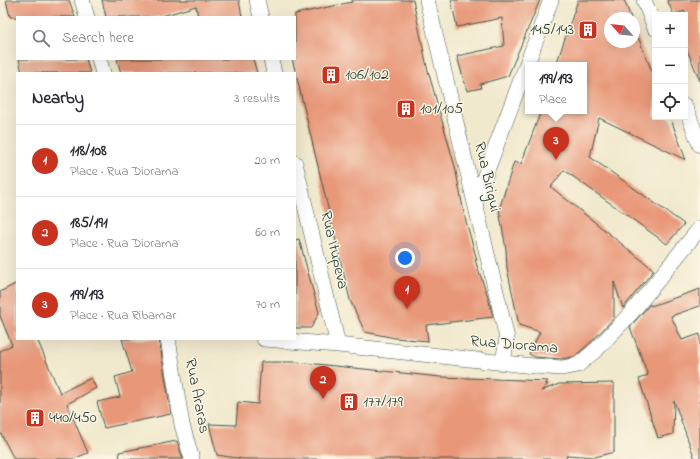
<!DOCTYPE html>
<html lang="en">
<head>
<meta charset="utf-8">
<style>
	body { margin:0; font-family:"Indie Flower",sans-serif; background:#f2f2f3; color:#2b2b33 }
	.controls { position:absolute; right:12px; top:12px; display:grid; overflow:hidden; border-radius:0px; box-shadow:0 4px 16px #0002 }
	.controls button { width:36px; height:36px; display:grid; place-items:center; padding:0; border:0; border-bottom:1px solid #e1e1e2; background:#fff; color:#2b2b33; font:20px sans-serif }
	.compass { position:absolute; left:604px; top:12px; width:36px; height:36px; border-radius:50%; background:#fff; box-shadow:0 4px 16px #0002; rotate:297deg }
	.you { position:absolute; left:405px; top:258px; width:14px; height:14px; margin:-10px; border:3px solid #fff; border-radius:50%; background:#1a73e8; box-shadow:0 0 0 6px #1a73e833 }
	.badge { display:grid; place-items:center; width:26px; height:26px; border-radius:50%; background:#c8321e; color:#fff; font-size:13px; font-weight:700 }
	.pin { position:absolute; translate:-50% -33px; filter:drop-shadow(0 1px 2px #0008) }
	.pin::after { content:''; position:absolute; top:21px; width:14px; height:12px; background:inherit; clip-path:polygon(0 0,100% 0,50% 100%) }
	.popup { position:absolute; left:525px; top:62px; width:62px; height:52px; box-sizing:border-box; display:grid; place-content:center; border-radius:0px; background:#fff; filter:drop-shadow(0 1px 3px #0005); font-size:13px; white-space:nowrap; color:#7c7c81 }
	.popup b { font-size:15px; color:#2b2b33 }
	.popup::after { content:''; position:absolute; left:50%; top:100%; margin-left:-8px; border:8px solid transparent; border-top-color:#fff }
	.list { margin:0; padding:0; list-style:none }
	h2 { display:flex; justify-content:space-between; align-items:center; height:52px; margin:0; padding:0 16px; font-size:17px }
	h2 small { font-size:13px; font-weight:400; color:#7c7c81 }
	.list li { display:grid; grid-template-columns:26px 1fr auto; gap:12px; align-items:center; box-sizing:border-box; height:72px; padding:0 16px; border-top:1px solid #e1e1e2 }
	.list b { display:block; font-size:15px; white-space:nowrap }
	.list p { margin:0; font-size:13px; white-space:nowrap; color:#7c7c81 }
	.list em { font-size:13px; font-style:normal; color:#7c7c81 }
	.icon { flex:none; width:22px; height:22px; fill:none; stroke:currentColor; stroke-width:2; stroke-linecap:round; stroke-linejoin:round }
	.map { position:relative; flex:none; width:700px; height:459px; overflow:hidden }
	.search { position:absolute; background:#fff; box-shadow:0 4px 16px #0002; left:16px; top:16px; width:280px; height:44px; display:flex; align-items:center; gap:10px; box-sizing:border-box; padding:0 14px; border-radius:0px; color:#7c7c81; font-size:15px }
	.panel { position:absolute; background:#fff; box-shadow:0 4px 16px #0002; left:16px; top:72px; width:280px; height:268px; border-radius:0px }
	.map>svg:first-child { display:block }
	.building { fill:#e89879 }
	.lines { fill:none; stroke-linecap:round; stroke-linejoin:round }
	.street-casing { stroke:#3e574b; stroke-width:16 }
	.street { stroke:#fff; stroke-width:15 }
	.labels { text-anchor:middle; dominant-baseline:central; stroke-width:3; stroke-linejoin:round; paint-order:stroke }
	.poi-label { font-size:16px; fill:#1f3d34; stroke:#fcf5e5; text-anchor:start }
	.street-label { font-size:16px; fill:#1f3d34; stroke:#fcf5e5 }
</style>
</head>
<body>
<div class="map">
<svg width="700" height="459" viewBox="0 0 700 459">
	<rect width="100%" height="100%" fill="#fcf5e5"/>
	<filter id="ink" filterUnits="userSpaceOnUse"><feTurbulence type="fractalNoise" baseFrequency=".025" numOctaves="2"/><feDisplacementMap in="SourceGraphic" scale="8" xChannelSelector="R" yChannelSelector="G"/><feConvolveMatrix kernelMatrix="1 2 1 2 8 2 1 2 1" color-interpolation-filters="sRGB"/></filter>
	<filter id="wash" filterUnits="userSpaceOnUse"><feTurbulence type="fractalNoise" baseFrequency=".012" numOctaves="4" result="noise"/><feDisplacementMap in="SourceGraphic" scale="16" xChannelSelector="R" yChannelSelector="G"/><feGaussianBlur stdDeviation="0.9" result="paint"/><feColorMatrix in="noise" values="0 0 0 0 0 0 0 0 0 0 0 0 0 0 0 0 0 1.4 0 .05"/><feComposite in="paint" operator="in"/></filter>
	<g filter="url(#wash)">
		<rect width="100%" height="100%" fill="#f1e9cd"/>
		<g id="blocks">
			<!-- building -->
			<path class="building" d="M6,0H69L75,17H10Z
				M102,0H239L242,17H198L196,6L159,17H106Z
				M352,0H413L427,67L455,167L465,218L477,260H475L488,297L493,317L426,325L428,341L395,338L365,332L350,300L295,70L292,59H295V14L352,2Z
				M451,0H540L508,76L480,84L481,88L467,91L457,56L504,46L502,18L457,27Z
				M578,0H624L631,18H610V42H634V27L655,79V117H670L686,160L599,118L590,157L684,224L667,244L564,170L551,187L654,270L623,308L614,282V318L591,342L574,357L561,359L535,357L529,354L540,332L519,325L507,268L506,249L499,210L514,162L521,164L541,111H584V65H556Z
				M667,0H700V81L685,45V11L674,15Z
				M19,59H86L90,73H22Z
				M117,59H253L257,73H121Z
				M299,239L319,313L311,328H295V240Z
				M17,283V339H37L60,393L91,378L96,388L67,404L88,453L73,459H14L0,432V351L12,345L0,316V292Z
				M700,289V306L671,316L682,340L700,334V459H695L674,401L673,434L658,438L639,379L648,375L630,327L650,304L651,306Z
				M122,339H159L171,414L104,428L97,402L120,397L115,377L132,372Z
				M261,362H297L440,377L548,381L545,384H548L541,391L559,384L614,383V452L595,457L567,455L566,459H243L217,455L209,424L236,425L238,402L258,404Z
				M177,441L183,459H120L119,452Z"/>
		</g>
	</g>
	<g filter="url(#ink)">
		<use href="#blocks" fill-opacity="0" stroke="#3e574b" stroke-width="1"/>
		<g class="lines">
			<!-- street casing -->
			<g class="street-casing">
				<path id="street" d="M82,0L87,17
					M257,0L261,17
					M427,0L507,338L503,362
					M644,0L655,28
					M99,59L103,73
					M271,59L274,73
					M685,106L700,145
					M295,163L338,345
					M475,202L551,0
					M168,339L182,425L192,459
					M264,339L338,345L534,366L562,368L578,365L597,349L632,312L700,228"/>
			</g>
			<!-- street -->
			<use href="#street" class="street"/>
		</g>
	</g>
	<!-- icons -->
	<defs>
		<g id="building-square" transform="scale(1)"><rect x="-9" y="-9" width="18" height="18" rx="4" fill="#c8321e" stroke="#fcf5e5"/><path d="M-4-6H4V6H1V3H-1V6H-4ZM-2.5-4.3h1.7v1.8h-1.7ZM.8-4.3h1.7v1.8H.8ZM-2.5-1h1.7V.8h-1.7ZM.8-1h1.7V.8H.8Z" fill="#fff"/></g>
	</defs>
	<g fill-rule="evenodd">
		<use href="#building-square" x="588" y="30"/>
		<use href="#building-square" x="331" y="75"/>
		<use href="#building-square" x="406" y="109"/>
		<use href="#building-square" x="349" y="402"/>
		<use href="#building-square" x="35" y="418"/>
	</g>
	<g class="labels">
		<!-- poi labels -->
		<g class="poi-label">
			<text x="574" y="30" text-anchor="end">145/143</text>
			<text x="345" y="75">106/102</text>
			<text x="420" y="109">101/105</text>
			<text x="363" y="402">177/179</text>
			<text x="49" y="418">440/450</text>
		</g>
		<!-- street labels -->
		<g class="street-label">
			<text transform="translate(487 177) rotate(77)">Rua Birigui</text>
			<text transform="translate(334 250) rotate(77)">Rua Itupeva</text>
			<text transform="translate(514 345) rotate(5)">Rua Diorama</text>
			<text transform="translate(197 396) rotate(79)">Rua Araras</text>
		</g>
	</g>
</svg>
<div class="controls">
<button>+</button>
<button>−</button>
<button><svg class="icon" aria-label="locate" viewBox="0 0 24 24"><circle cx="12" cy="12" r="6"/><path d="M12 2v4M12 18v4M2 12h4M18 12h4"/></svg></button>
</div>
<svg class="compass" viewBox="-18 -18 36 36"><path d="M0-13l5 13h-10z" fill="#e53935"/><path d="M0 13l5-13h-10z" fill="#7c7c81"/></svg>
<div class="you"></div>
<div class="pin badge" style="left:407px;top:309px">1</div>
<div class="pin badge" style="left:323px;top:399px">2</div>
<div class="pin badge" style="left:556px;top:160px">3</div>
<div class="popup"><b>199/193</b>Place</div>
<div class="search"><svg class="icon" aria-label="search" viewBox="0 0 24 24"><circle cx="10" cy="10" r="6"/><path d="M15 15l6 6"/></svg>Search here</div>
<section class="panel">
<h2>Nearby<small>3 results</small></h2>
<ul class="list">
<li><span class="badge">1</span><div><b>118/108</b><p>Place · Rua Diorama</p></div><em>20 m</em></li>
<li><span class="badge">2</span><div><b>185/191</b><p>Place · Rua Diorama</p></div><em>60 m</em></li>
<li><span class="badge">3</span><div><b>199/193</b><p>Place · Rua Ribamar</p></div><em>70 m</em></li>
</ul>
</section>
</div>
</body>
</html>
